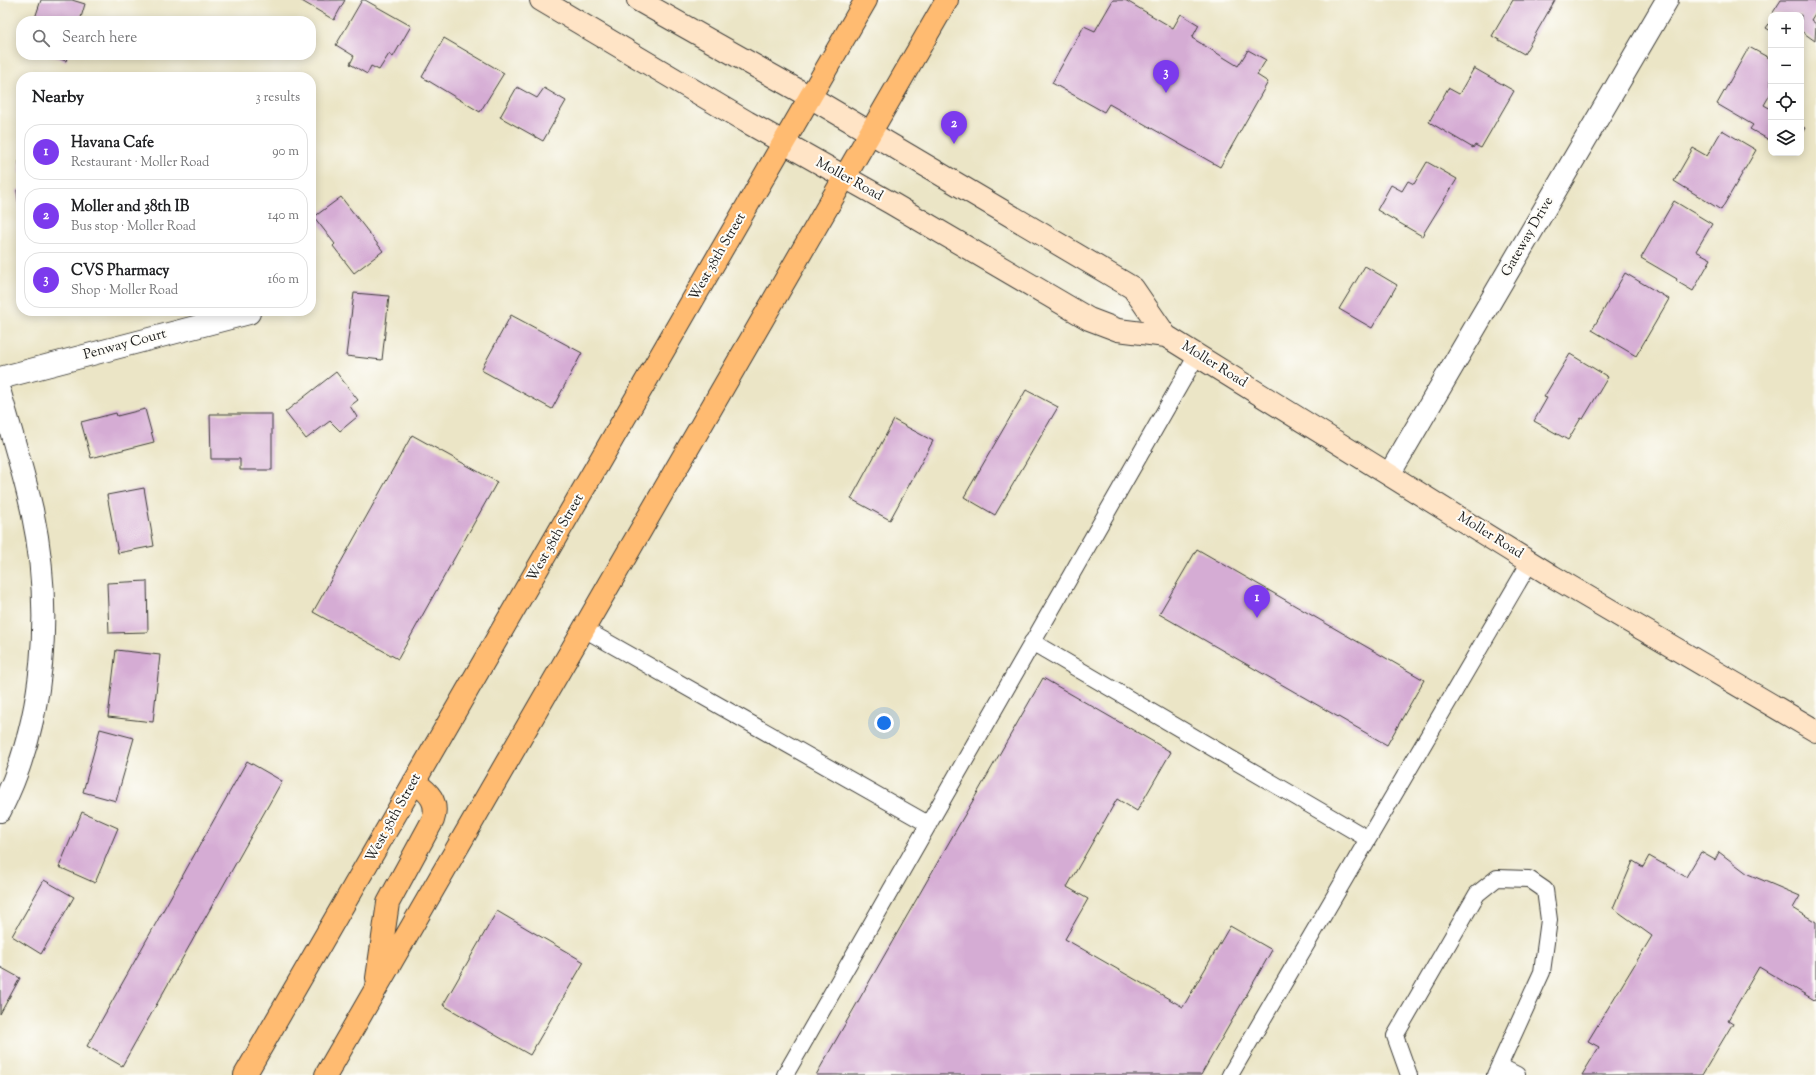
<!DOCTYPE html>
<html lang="en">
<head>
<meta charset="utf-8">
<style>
	body { margin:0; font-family:"Sorts Mill Goudy",serif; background:#f2f2f2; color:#202124 }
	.controls { position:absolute; right:12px; top:12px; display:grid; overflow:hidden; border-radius:8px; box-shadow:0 2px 10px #0003 }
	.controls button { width:36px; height:36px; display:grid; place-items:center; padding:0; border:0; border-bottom:1px solid #e0e0e0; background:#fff; color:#202124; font:20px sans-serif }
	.you { position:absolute; left:884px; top:723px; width:14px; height:14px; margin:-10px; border:3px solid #fff; border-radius:50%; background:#1a73e8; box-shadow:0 0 0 6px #1a73e833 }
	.badge { display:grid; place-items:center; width:26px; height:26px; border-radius:50%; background:#7c3aed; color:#fff; font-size:13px; font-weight:700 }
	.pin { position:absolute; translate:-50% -33px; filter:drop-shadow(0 1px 2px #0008) }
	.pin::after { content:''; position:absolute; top:21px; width:14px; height:12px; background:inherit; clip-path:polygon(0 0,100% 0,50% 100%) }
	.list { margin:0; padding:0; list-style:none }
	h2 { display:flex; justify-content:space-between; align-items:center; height:52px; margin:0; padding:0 16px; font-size:17px }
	h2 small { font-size:13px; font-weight:400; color:#757577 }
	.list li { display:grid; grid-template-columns:26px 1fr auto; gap:12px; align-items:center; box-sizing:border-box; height:56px; margin:0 8px 8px; padding:0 8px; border:1px solid #e0e0e0; border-radius:16px }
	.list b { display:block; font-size:15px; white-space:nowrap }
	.list p { margin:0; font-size:13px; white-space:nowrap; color:#757577 }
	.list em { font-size:13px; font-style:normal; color:#757577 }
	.icon { flex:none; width:22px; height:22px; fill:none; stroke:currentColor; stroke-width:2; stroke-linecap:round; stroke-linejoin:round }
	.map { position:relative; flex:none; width:1816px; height:1075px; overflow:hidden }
	.search { position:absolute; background:#fff; box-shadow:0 2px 10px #0003; left:16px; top:16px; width:300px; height:44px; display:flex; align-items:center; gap:10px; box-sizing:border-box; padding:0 14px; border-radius:16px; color:#757577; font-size:15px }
	.panel { position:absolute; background:#fff; box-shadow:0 2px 10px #0003; left:16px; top:72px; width:300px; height:244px; border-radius:16px }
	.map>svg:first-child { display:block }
	.building { fill:#d5acd4 }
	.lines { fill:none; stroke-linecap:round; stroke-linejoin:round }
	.lane-casing { stroke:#3b3a36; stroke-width:18 }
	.street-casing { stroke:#3b3a36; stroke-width:24 }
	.secondary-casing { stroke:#3b3a36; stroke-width:24 }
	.primary-casing { stroke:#3b3a36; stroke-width:24 }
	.lane { stroke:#fff; stroke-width:16 }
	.street { stroke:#fff; stroke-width:22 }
	.secondary { stroke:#ffe4c6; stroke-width:22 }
	.primary { stroke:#ffbb71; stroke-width:22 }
	.labels { text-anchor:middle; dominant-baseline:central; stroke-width:4; stroke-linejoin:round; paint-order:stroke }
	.street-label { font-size:14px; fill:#1c1c1c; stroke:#fdfcf7 }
</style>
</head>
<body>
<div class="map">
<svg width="1816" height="1075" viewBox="0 0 1816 1075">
	<rect width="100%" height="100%" fill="#fdfcf7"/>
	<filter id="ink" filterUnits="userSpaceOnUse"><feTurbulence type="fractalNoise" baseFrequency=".025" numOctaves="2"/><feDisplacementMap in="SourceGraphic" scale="8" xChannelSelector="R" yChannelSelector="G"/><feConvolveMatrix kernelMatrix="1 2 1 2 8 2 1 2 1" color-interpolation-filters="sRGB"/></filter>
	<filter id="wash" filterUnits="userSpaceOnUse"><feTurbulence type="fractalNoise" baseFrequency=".012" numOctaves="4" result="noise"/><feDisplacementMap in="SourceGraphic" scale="16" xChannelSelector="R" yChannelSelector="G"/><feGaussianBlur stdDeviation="0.9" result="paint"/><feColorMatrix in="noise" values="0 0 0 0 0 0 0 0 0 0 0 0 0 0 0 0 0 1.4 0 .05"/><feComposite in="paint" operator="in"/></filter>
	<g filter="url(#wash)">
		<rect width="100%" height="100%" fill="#ebe5c6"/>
		<g id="blocks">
			<!-- building -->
			<path class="building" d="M41,0H72L85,4L80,21H34Z
				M300,0H345L334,20Z
				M362,0H365L411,26L393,57L389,54L379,70L371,66L367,74L350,64L354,56L336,45Z
				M1113,0H1125L1173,28L1181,14L1199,25L1192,38L1238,66L1248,50L1266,60L1257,75L1268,82L1220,167L1109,104L1104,112L1052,83L1084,26L1095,31Z
				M1513,0H1555L1524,54L1492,36Z
				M1781,0H1816V12L1811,20L1816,24L1815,41L1801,31V15L1772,14Z
				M1771,21V31L1766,28Z
				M444,38L504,73L480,112L422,77Z
				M1749,47L1771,59V93L1764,105L1771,109V141L1750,129L1753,125L1717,104Z
				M49,55H68L66,61Z
				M1474,68L1514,91L1481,148L1475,145L1473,148L1429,122L1448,88L1459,94Z
				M517,87L537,98L544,88L566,101L543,141L500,117Z
				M1801,126L1805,128L1801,135Z
				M1722,130L1756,150L1721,210L1674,181L1693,148L1707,156Z
				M21,160V174H20L19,161Z
				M1427,162L1457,179L1422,236L1377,210L1391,185L1402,191L1408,181L1414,184Z
				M21,189V215H20L17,190Z
				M341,197L383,251L354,273L333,246L335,244L314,217Z
				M1674,201L1712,224L1696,251L1711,259L1693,291L1676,281L1677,279L1641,258Z
				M1365,266L1397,285L1372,328L1339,309Z
				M1625,273L1669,299L1636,356L1592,330Z
				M354,293L389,296L382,360L346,356Z
				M511,315L582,353L552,409L481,370Z
				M1570,354L1608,377L1583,419L1581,418L1568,440L1534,421L1547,398L1544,397Z
				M336,372L358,400L350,406L357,417L340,431L330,421L306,439L285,412Z
				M1026,390L1058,407L995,515L964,497Z
				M145,409L154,442L91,458L81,422L116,413L117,416Z
				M210,414H272V470H240V459H211Z
				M894,420L933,441L890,520L851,499Z
				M412,435L497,482L398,659L313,612Z
				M144,488L154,546L118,553L107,495Z
				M1197,549L1424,680L1387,745L1159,614Z
				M147,581L148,632L109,633L107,583Z
				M116,650L160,655L153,722L108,717Z
				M1043,678L1171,752L1137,811L1117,799L1067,887L1088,899L1065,939L1183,1007L1230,926L1272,950L1201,1075H816Z
				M100,729L134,738L116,801L83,792Z
				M247,761L282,781L122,1066L87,1046Z
				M82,812L118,828L95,883L59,867Z
				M1701,852L1715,860L1719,852L1748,874L1800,896L1793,908L1816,922V1001L1759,967L1728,1020L1733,1023L1702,1075H1582L1599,1047L1588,1041L1652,936L1613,908L1633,861L1643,867L1649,856L1686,877Z
				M44,880L74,897L41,954L12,936Z
				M497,911L584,962L530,1055L443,1005Z
				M0,967L20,978L0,1014Z"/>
		</g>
	</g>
	<g filter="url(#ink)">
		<use href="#blocks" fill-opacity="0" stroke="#3b3a36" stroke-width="1"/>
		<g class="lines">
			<!-- lane casing -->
			<g class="lane-casing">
				<path id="lane" d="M584,629L928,824
					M1032,642L1368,839
					M1499,1066L1517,1075
					M785,1075L1197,355
					M1230,1075L1530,562
					M1409,1075L1395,1036L1477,894L1497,878L1529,879L1545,890L1549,920L1542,972L1495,1075"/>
			</g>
			<!-- street casing -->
			<g class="street-casing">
				<path id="street" d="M0,378L249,313
					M0,393C11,432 23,470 32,510C53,609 46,720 0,811
					M1390,473L1667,0"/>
			</g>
			<!-- secondary casing -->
			<g class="secondary-casing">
				<path id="secondary" d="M541,0L747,122L891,203L1089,319L1118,330L1166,336
					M638,0L810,97L1116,278L1133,288L1166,336L1552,576L1816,731"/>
			</g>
			<!-- primary casing -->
			<g class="primary-casing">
				<path id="primary" d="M377,978L388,903L433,820C439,802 429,792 414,782
					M245,1075L866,0
					M326,1075L947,0"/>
			</g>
			<!-- lane -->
			<use href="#lane" class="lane"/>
			<!-- street -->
			<use href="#street" class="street"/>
			<!-- secondary -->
			<use href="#secondary" class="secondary"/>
			<!-- primary -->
			<use href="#primary" class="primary"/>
		</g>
	</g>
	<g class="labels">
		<!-- street labels -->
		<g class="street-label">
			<text transform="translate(849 180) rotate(29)">Moller Road</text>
			<text transform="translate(1528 237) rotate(-60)">Gateway Drive</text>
			<text transform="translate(718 257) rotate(-60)">West 38th Street</text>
			<text transform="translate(125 345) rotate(-15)">Penway Court</text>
			<text transform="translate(1214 365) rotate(32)">Moller Road</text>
			<text transform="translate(1490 536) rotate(32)">Moller Road</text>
			<text transform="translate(556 538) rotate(-60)">West 38th Street</text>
			<text transform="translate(394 818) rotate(-61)">West 38th Street</text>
		</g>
	</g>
</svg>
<div class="controls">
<button>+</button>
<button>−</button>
<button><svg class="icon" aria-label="locate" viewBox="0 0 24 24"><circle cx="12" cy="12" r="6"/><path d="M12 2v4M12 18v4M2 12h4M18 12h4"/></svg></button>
<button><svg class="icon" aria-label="layers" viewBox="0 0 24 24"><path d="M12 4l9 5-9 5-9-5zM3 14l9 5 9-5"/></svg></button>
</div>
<div class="you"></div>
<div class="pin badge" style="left:1257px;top:618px">1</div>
<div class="pin badge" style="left:954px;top:144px">2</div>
<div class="pin badge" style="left:1166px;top:93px">3</div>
<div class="search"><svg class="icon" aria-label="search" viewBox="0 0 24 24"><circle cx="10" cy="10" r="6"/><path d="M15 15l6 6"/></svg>Search here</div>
<section class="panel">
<h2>Nearby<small>3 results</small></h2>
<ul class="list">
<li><span class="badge">1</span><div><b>Havana Cafe</b><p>Restaurant · Moller Road</p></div><em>90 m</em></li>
<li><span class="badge">2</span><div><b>Moller and 38th IB</b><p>Bus stop · Moller Road</p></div><em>140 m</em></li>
<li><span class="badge">3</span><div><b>CVS Pharmacy</b><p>Shop · Moller Road</p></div><em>160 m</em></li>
</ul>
</section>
</div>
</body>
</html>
